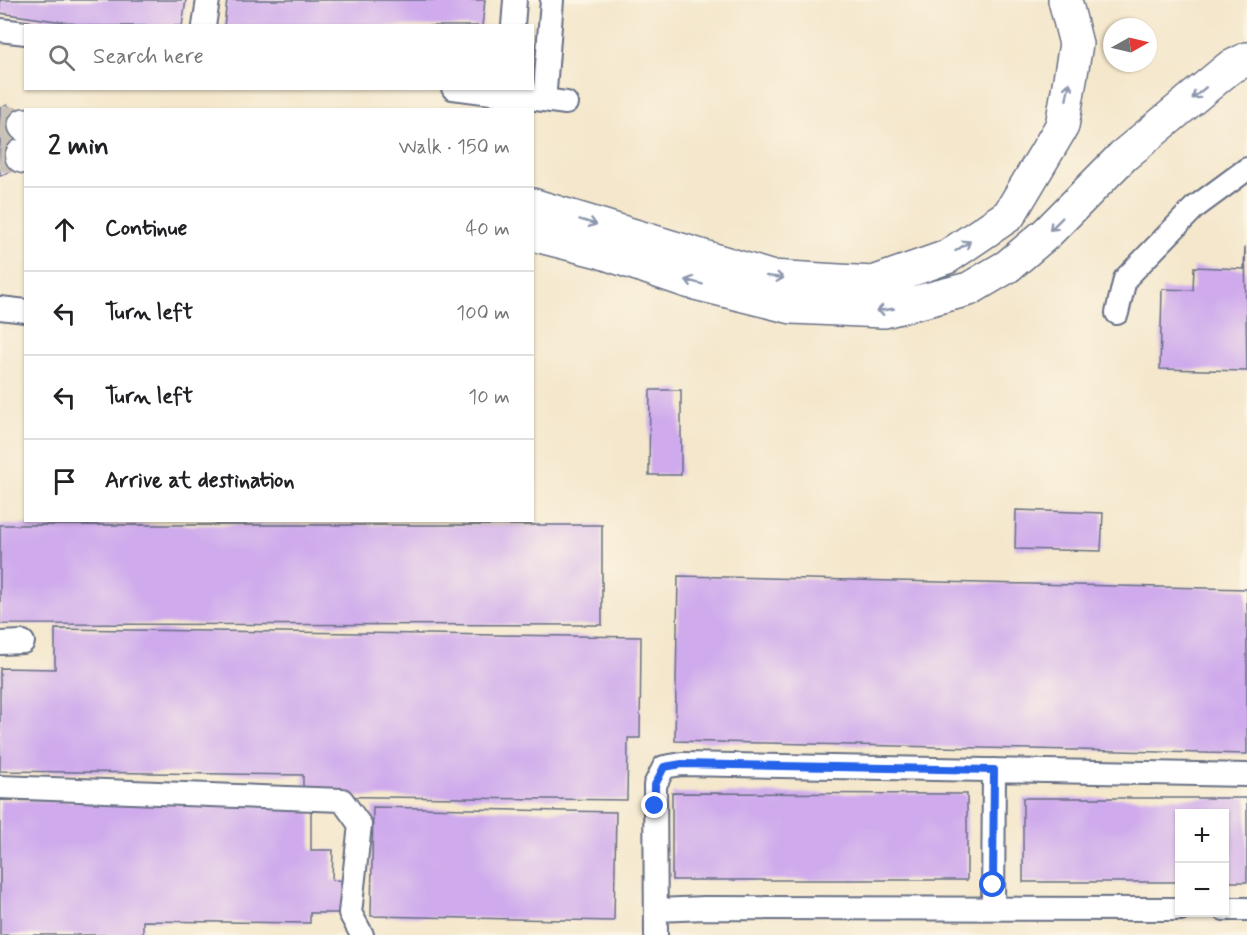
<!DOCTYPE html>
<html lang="en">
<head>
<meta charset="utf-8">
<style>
	body { margin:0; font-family:Mynerve,sans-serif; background:#f6f6f6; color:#202124 }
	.controls { position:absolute; right:18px; bottom:18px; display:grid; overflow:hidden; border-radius:0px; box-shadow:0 2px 4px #0004 }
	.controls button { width:54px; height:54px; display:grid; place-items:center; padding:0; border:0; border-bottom:2px solid #e0e0e0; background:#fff; color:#202124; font:30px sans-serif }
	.compass { position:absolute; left:1103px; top:18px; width:54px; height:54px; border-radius:50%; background:#fff; box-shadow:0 2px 4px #0004; rotate:82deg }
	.stop { position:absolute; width:18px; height:18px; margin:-14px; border:4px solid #2563eb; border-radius:50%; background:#fff }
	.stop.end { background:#2563eb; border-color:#fff; box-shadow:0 2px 6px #0008 }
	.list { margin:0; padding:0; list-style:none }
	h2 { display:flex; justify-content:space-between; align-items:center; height:78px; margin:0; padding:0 24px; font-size:26px }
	h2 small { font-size:20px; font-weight:400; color:#757577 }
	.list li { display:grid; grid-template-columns:39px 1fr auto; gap:18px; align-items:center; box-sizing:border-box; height:84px; padding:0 24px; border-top:2px solid #e0e0e0 }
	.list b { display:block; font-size:22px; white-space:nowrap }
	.list em { font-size:20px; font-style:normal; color:#757577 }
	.icon { flex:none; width:33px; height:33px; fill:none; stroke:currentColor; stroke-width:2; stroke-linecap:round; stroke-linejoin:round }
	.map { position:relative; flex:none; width:1247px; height:935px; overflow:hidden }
	.search { position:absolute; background:#fff; box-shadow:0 2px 4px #0004; left:24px; top:24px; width:510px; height:66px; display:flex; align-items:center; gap:15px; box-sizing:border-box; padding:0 21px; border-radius:0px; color:#757577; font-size:22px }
	.panel { position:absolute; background:#fff; box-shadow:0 2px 4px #0004; left:24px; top:108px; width:510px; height:414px; border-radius:0px }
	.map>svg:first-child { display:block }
	.building { fill:#cfaaec }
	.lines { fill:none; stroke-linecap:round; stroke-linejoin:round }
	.highway-tunnel { stroke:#c9c2b6; stroke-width:33; stroke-dasharray:33 16; stroke-linecap:butt }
	.minor-casing { stroke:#676f84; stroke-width:26 }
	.highway-casing { stroke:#676f84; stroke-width:36 }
	.minor { stroke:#fff; stroke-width:22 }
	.highway { stroke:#fff; stroke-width:33 }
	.oneway { stroke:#8d97ae }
	.route { stroke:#2563eb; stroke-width:8 }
</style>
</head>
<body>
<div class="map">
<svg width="1247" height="935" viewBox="0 0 1247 935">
	<rect width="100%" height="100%" fill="#fcf5e5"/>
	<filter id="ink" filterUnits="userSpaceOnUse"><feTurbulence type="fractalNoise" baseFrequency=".0167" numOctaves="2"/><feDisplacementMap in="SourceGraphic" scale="12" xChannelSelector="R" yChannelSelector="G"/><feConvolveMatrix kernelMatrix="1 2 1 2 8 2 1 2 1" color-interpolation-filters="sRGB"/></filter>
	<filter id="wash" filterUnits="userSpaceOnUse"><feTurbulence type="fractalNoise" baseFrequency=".008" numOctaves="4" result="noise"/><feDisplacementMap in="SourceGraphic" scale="24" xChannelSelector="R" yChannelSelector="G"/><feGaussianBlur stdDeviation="1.35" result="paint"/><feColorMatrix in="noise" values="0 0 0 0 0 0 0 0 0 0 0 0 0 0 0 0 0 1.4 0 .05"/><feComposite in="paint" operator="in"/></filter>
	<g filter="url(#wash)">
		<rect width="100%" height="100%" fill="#f4e7cc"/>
		<g id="blocks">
			<!-- building -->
			<path class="building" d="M0,0H186L182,26H91L0,13Z
				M227,0H485L482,26H224Z
				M7,105L25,118L21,167L0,176V108Z
				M1245,246L1247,371L1160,369L1162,289L1193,290L1194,267L1244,269Z
				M650,390H681V475H649Z
				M1016,510L1103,513L1101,551L1015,549Z
				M0,525H602V625L0,624Z
				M678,576L1247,589V754L675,741Z
				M55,629L641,637L640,738H628L627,800L303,796V775L0,771V668L55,669Z
				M672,793L967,794V880H672Z
				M1023,798H1247V882H1224V814H1180V882H1023Z
				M0,800L311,805V850H333L332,880L354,881V913H310V923L143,921V935H0Z
				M373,807L616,812L614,921L371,916Z"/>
		</g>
	</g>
	<g filter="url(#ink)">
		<use href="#blocks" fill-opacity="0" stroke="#676f84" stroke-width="1.5"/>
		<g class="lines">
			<!-- highway-tunnel -->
			<path class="highway-tunnel" d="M0,122L25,125
				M0,154L22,156"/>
			<!-- minor casing -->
			<g class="minor-casing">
				<path id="minor" d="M204,26L208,0
					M513,26L515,0
					M0,30L26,33
					M453,88L566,103
					M542,98L545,90L552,0
					M0,308L26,311
					M1117,313L1125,279L1194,208L1247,169
					M0,643L23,642
					M0,787L342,800L360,825L350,913L362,935
					M993,908L994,770
					M1224,909H1247
					M657,910L705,908L1180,909
					M656,935L655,785L664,767L682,764L1247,775"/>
			</g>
			<!-- highway casing -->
			<g class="highway-casing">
				<path id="highway" d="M25,125H26
					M22,156L26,157
					M532,205L770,277L873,283L947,257L1009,215L1062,126L1076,44L1065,0
					M532,234L599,251L687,281L792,307L884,311L969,289L1008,266L1047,233L1123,156L1229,68L1247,59"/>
			</g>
			<!-- minor -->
			<use href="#minor" class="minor"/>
			<!-- highway -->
			<use href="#highway" class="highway"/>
		</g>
		<!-- one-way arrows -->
		<defs><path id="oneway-shaft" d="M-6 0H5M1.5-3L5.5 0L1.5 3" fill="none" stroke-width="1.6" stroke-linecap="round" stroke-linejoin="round" transform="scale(1.5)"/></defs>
		<g class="oneway">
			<use href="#oneway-shaft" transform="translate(1068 91) rotate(-80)"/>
			<use href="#oneway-shaft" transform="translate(1199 93) rotate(140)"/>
			<use href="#oneway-shaft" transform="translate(588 222) rotate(17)"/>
			<use href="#oneway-shaft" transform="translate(1056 224) rotate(135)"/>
			<use href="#oneway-shaft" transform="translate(963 246) rotate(-34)"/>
			<use href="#oneway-shaft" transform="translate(775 277) rotate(7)"/>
			<use href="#oneway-shaft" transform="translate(694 282) rotate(-165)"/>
			<use href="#oneway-shaft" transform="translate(885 310) rotate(172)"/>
		</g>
	</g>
	<g class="lines" filter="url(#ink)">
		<!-- route -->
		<path class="route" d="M655,806V785L664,767L682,764L994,770L993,885"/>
	</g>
</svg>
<div class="controls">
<button>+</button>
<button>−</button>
</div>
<svg class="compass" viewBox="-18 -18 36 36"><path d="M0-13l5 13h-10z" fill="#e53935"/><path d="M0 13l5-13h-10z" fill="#757577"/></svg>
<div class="stop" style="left:993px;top:885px"></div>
<div class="stop end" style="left:655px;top:806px"></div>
<div class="search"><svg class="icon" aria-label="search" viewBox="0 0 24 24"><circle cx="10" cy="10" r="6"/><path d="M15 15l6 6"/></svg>Search here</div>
<section class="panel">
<h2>2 min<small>Walk · 150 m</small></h2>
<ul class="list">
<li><svg class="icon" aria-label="ahead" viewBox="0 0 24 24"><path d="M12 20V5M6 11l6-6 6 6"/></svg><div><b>Continue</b></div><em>40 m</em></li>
<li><svg class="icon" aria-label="left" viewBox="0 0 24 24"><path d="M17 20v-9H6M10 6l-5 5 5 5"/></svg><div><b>Turn left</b></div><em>100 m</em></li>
<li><svg class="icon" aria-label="left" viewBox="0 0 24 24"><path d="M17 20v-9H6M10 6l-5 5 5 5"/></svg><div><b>Turn left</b></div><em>10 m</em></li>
<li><svg class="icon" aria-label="arrive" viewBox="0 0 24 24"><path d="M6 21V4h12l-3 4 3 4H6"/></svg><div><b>Arrive at destination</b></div></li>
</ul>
</section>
</div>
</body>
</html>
